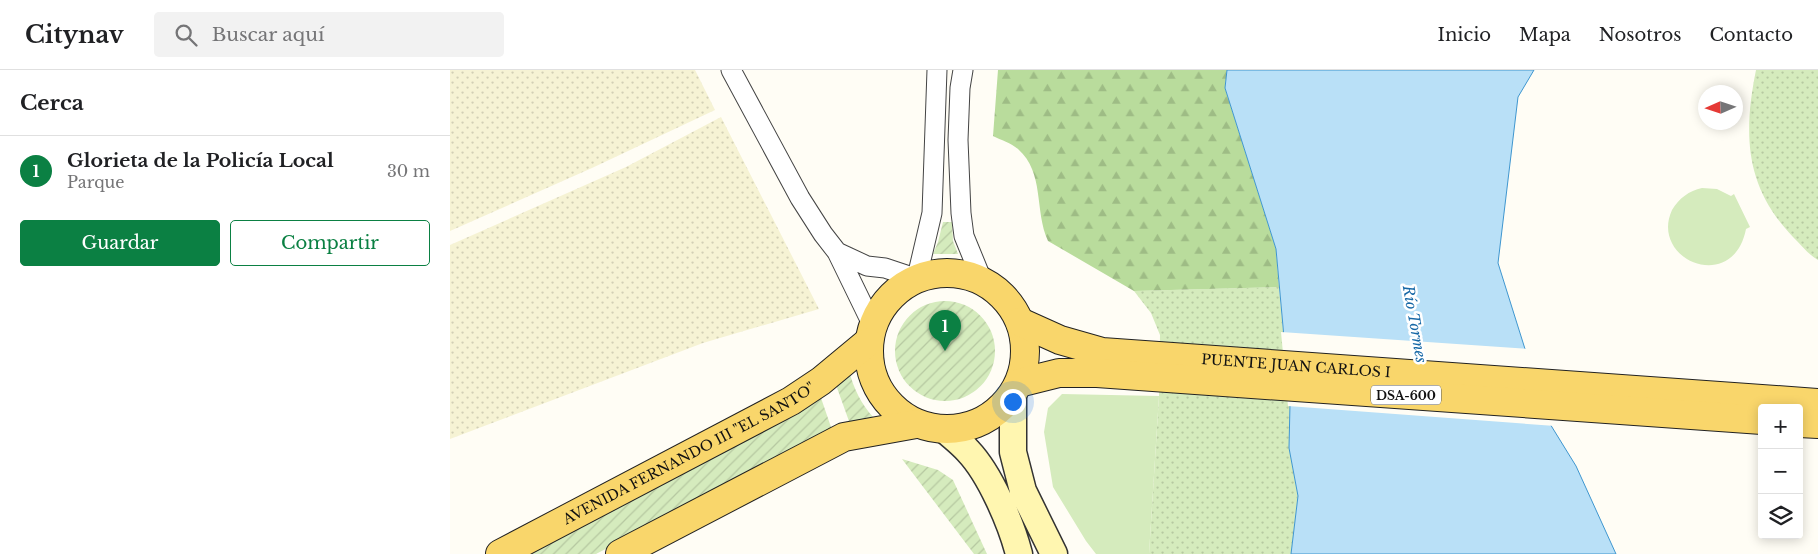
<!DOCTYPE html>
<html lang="es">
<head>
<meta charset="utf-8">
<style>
	body { margin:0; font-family:"Libre Baskerville",serif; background:#f2f2f2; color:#202124 }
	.controls { position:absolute; right:15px; bottom:15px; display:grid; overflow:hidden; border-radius:5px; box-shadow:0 2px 12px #0003 }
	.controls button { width:45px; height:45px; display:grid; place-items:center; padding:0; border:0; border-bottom:1px solid #e0e0e0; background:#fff; color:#202124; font:25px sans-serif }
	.compass { position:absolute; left:1248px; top:15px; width:45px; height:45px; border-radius:50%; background:#fff; box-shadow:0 2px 12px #0003; rotate:267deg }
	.you { position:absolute; left:562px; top:331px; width:18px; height:18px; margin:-12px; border:4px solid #fff; border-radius:50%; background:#1a73e8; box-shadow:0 0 0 8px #1a73e833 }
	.badge { display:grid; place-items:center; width:32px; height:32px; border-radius:50%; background:#0b8043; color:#fff; font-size:16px; font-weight:700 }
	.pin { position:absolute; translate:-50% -41px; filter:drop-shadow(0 1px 2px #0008) }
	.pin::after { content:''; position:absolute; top:26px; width:18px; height:15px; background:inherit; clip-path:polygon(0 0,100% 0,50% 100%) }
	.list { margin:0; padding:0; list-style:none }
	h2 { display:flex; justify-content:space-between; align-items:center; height:65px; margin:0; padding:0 20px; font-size:21px }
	h2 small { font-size:16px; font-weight:400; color:#757577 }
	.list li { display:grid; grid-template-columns:32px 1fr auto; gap:15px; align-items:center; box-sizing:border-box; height:70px; padding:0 20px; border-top:1px solid #e0e0e0 }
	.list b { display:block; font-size:19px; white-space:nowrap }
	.list p { margin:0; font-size:16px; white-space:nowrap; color:#757577 }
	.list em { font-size:16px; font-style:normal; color:#757577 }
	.actions { display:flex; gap:10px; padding:15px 20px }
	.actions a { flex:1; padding:11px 0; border:1px solid #0b8043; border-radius:5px; text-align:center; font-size:18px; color:#0b8043 }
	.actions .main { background:#0b8043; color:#fff }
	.icon { flex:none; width:28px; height:28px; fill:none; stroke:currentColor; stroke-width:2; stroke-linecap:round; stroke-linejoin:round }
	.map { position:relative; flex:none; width:1368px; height:484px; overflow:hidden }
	header { display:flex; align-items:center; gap:30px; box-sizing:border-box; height:70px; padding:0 25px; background:#fff; border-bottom:1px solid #e0e0e0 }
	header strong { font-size:24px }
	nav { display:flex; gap:28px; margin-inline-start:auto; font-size:18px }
	.search { width:350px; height:45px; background:#f2f2f2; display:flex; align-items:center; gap:12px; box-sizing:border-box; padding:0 18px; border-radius:5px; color:#757577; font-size:19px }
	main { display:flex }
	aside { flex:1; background:#fff }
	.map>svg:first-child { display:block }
	.farmland { fill:url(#farmland-dots) }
	.grass { fill:url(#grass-dots) }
	.forest { fill:url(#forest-firs) }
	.park { fill:#d5ebbd }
	.garden { fill:url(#garden-furrows) }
	.water { fill:#b9e0f7; stroke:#3f96cf }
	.pier { fill:#fffdf5 }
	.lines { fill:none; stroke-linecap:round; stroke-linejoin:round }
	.street-casing { stroke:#444; stroke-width:21 }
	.secondary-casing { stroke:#333; stroke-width:29 }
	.primary-casing { stroke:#222; stroke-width:30 }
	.street { stroke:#fff; stroke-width:19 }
	.secondary { stroke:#fff6b0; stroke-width:26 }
	.primary { stroke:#f9d66b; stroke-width:28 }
	.labels { text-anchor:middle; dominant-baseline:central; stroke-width:5; stroke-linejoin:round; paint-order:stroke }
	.shield { fill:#fff; stroke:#585858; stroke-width:1 }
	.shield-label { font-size:12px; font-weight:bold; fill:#111 }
	.street-label { font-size:14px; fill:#111; stroke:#fff }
	.water-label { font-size:15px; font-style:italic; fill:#1768a6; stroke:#fff }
</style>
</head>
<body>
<header>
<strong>Citynav</strong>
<div class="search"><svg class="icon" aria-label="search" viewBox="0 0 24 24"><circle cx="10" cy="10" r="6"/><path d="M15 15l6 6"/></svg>Buscar aquí</div>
<nav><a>Inicio</a><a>Mapa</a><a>Nosotros</a><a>Contacto</a></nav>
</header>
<main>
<aside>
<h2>Cerca<small></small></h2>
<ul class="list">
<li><span class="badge">1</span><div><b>Glorieta de la Policía Local</b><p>Parque</p></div><em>30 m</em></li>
</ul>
<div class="actions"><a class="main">Guardar</a><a>Compartir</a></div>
</aside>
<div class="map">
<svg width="1368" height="484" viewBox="0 0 1368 484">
	<defs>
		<pattern id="farmland-dots" width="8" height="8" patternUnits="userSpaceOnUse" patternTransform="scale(1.25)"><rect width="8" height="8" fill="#f6f3d4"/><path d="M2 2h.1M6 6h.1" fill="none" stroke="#d2cfb5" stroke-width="1.8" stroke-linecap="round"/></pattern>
		<pattern id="grass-dots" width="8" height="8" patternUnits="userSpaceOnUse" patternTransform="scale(1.25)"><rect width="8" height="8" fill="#d5ebbd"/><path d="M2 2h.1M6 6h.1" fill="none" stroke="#b6c8a1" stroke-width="1.8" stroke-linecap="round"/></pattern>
		<pattern id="forest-firs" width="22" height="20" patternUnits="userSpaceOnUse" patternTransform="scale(1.25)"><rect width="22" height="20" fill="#b9dc9c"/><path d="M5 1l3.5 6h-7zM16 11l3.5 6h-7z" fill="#9ebc85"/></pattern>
		<pattern id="garden-furrows" width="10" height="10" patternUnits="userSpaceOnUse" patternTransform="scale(1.25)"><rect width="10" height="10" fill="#d5ebbd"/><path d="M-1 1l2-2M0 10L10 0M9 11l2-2" fill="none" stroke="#b6c8a1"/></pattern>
	</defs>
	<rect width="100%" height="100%" fill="#fffdf5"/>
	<!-- farmland -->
	<path class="farmland" d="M0,0H245L265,40L142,98L0,161Z
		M271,47L369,239L253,273L0,369V175L176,97Z"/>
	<!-- grass -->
	<path class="grass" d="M1306,0H1368V190C1359,185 1351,175 1343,167C1295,117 1293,65 1306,0Z
		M829,217L840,334L839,378L848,426L841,484H699L709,326L710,265L701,243L684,221Z"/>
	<!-- forest -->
	<path class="forest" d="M548,0H777L775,18L826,179L829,217L684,221L598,171C584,140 595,103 568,79C561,73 551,70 543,66Z"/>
	<!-- park -->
	<path class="park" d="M1252,118L1267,119L1281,126L1284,124L1300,157L1296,159C1283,225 1199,190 1222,140C1229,128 1239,121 1252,118Z
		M612,324L709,326L699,484H646L636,471L603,417L594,362L598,338Z"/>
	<!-- garden -->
	<path class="garden" d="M493,152H502L503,171L508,184H483L488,172Z
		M445 281a50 50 0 1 1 100 0a50 50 0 1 1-100 0Z
		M399,301C404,319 411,334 424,348L400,354L386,315Z
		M370,325L382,360L146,484H70Z
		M452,389L488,400L503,410L537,484H524Z"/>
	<!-- water -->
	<path class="water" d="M777,0H1084L1068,27L1048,193L1097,349L1126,396L1166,484H841L848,426L839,378L840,334L826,179L775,18Z"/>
	<!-- pier -->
	<path class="pier" d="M831,262L1078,279L1099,348L1105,356L838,336Z"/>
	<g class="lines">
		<!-- street casing -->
		<g class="street-casing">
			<path id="street" d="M281,0L350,128L373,164L387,182L422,254
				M513,0L510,18L508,70L511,143L514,166L532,210
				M387,182L417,196L435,198L465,208
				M467,207L482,143L487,0"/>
		</g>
		<!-- secondary casing -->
		<g class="secondary-casing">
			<path id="secondary" d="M563,323V382L573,421L604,484
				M495,360C503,367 511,373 518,381C540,404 561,453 569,484"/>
		</g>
		<!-- primary casing -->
		<g class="primary-casing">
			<g id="primary">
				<circle cx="497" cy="281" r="78"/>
				<path id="s1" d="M570,252L610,270L652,282L1368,333"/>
				<path d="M569,313L609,303H647L1312,350"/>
				<path d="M1349,353L1368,354"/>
				<path id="s2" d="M50,484L341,331L371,311L418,272"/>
				<path d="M170,484L394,367L466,354"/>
			</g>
		</g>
		<!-- street -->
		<use href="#street" class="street"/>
		<!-- secondary -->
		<use href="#secondary" class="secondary"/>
		<!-- primary -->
		<use href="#primary" class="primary"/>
	</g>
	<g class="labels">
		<!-- shield labels -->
		<rect class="shield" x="921" y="315.5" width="70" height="19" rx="4"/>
		<g class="shield-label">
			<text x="956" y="325">DSA-600</text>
		</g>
		<!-- street labels -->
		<g class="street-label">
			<text stroke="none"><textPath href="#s1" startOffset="282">PUENTE JUAN CARLOS I</textPath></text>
			<text stroke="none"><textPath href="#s2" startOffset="214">AVENIDA FERNANDO III "EL SANTO"</textPath></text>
		</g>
		<!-- water labels -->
		<g class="water-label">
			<text transform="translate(965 254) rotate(80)">Río Tormes</text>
		</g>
	</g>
</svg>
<div class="controls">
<button>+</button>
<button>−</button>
<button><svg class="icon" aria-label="layers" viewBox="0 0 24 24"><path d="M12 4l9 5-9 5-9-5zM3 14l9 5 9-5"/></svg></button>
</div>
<svg class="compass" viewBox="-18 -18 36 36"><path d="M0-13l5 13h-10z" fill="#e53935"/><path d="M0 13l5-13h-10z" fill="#757577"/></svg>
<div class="you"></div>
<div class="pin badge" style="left:495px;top:281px">1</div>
</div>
</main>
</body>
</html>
